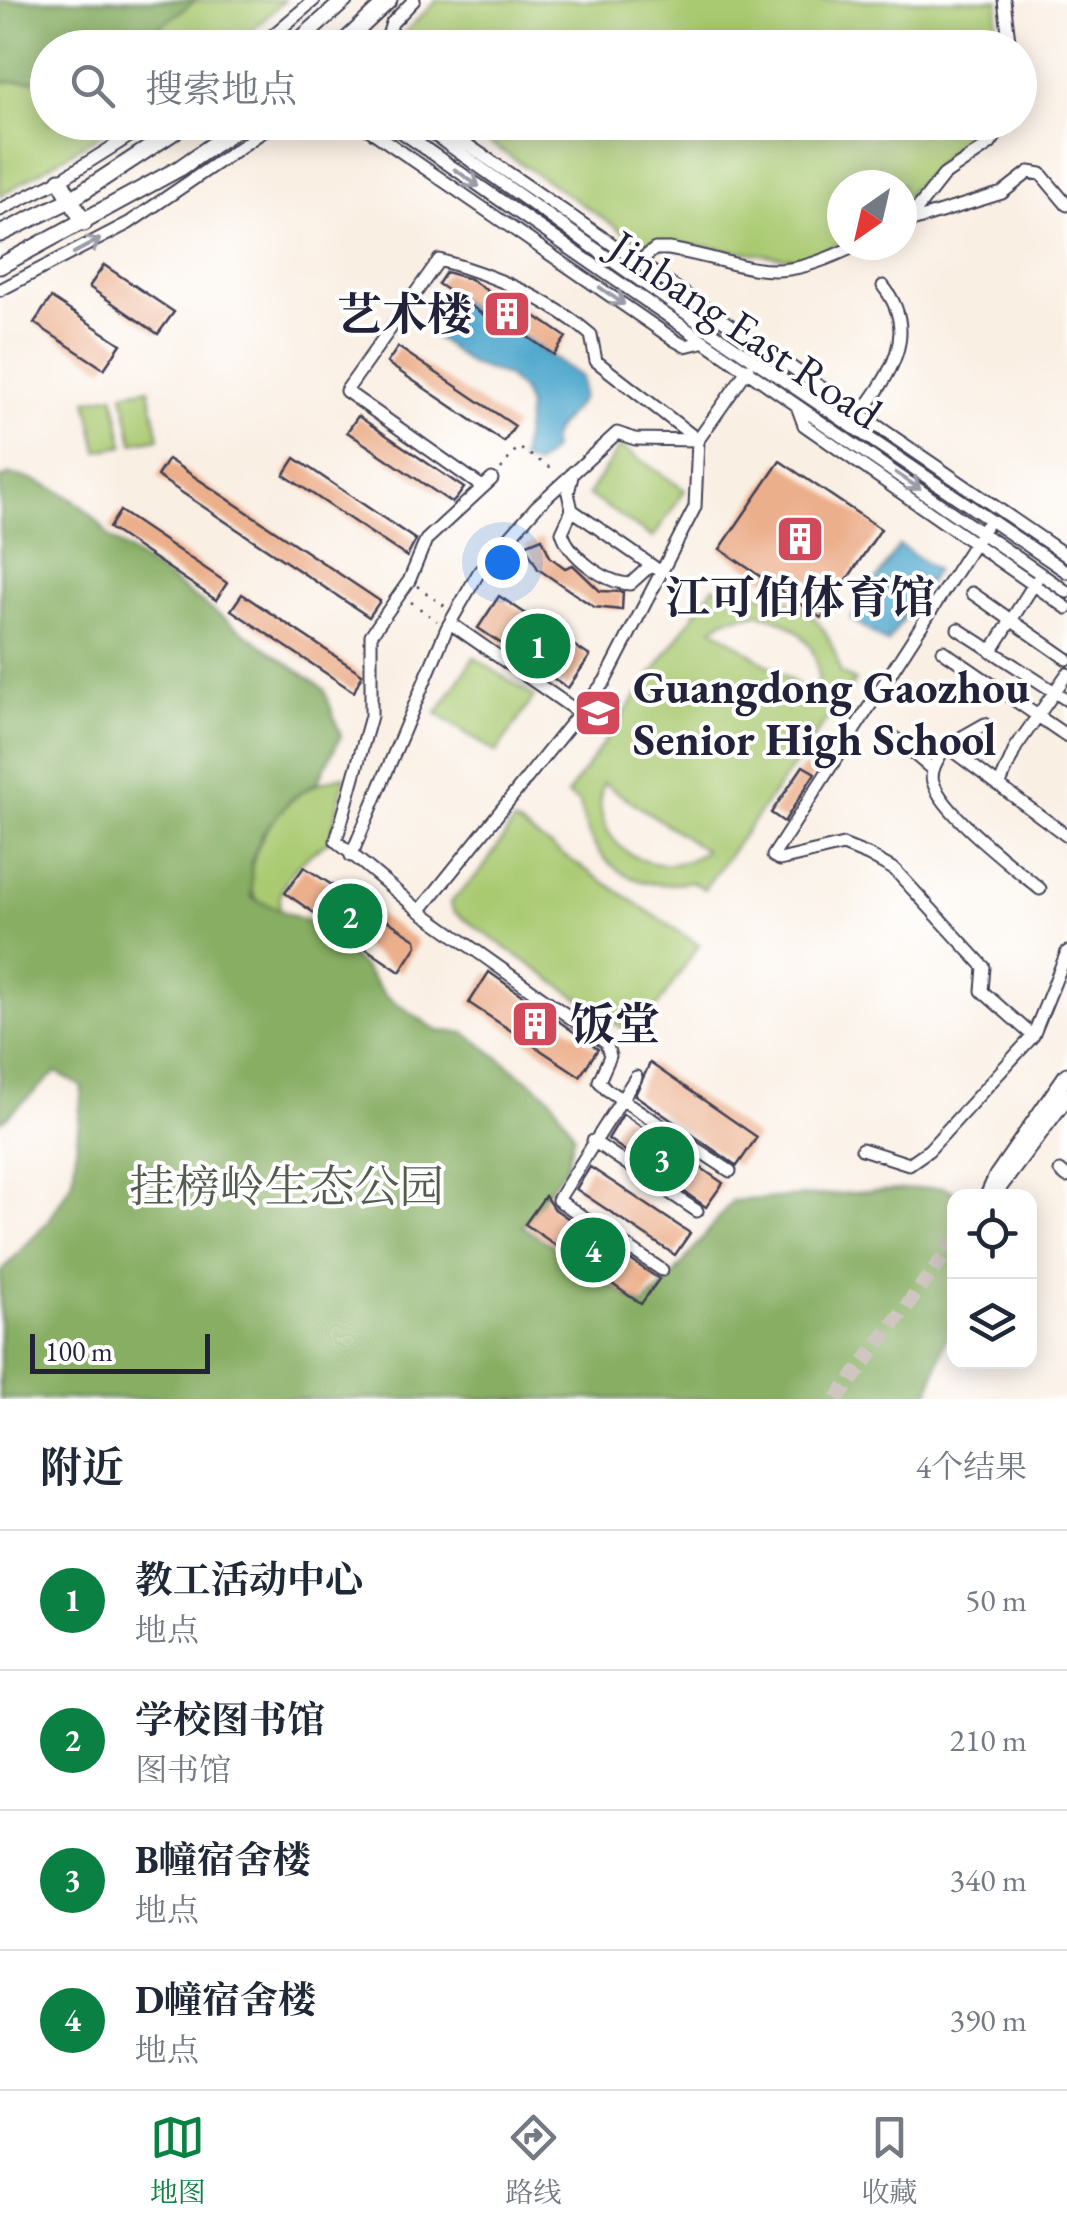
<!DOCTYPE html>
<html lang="zh">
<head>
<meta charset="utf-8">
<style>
	body { margin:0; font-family:"EB Garamond","Noto Serif SC",serif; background:#f2f2f3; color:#1f2937 }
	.controls { position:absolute; right:30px; bottom:30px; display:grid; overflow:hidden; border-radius:20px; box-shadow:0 5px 25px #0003 }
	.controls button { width:90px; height:90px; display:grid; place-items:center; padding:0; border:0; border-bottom:2px solid #e0e1e3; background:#fff; color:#1f2937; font:50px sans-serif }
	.compass { position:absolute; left:827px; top:170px; width:90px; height:90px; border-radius:50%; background:#fff; box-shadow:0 5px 25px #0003; rotate:214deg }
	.scale { position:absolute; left:30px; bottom:25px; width:180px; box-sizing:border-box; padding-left:10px; border:5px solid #22223b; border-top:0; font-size:28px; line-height:35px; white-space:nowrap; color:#22223b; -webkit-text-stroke:8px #fff; paint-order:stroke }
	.you { position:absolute; left:502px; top:562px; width:35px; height:35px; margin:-25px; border:8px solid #fff; border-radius:50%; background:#1a73e8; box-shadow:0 0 0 15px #1a73e833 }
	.badge { display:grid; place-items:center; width:65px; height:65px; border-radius:50%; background:#0b8043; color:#fff; font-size:32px; font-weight:700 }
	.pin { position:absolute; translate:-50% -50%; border:5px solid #fff; box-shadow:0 2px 10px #0006 }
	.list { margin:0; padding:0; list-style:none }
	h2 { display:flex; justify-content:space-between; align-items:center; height:130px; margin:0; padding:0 40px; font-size:42px }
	h2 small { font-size:32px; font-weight:400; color:#747a83 }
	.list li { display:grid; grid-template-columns:65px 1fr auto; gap:30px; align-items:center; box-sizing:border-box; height:140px; padding:0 40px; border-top:2px solid #e0e1e3 }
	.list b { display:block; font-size:38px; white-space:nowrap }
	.list p { margin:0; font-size:32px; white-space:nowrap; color:#747a83 }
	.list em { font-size:32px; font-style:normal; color:#747a83 }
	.icon { flex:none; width:55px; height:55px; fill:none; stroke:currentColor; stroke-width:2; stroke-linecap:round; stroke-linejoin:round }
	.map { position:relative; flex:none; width:1067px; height:1399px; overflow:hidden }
	.search { position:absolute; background:#fff; box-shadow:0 5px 25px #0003; left:30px; right:30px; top:30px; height:110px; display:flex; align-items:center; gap:25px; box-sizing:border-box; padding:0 35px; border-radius:55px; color:#747a83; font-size:38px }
	.sheet { height:690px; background:#fff }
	nav { display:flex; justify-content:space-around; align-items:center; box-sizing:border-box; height:140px; border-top:2px solid #e0e1e3; background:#fff; font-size:28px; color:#747a83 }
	nav a { display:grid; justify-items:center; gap:5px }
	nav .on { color:#0b8043 }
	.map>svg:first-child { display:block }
	.green { fill:#aaca72; stroke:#667656; stroke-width:2.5; fill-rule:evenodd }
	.forest { fill:#87ae64; stroke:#546850; stroke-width:2.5 }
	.water { fill:#51a9ce; stroke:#3a6684; stroke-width:2.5 }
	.building { fill:#ecaf8b }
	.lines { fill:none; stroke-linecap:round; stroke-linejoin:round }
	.major-tunnel { stroke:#cfc6c1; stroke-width:15; stroke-dasharray:15 8; stroke-linecap:butt }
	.minor-casing { stroke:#424154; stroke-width:15 }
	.major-casing { stroke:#424154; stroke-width:19 }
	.path { stroke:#424154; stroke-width:2.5; stroke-dasharray:2.5 8; stroke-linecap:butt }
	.minor { stroke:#fff; stroke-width:11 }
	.major { stroke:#fff; stroke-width:15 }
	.oneway { stroke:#9c9ca7 }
	.labels { text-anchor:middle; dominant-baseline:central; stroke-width:8; stroke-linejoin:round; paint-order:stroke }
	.poi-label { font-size:45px; font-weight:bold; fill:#22223b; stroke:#fff; text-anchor:start }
	.street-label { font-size:45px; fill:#22223b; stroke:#fff }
	.park-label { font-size:45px; fill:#525d4e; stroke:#fff }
</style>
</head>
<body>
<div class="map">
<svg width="1067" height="1399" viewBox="0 0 1067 1399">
	<rect width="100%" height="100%" fill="#fff"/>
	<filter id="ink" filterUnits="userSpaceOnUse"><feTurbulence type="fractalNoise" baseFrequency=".01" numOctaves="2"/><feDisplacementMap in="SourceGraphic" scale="20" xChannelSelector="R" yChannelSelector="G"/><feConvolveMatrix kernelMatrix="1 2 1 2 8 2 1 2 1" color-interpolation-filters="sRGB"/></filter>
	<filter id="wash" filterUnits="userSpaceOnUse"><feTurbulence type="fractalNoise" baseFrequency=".0048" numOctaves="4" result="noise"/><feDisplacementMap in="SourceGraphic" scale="40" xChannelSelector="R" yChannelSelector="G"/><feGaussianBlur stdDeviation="2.25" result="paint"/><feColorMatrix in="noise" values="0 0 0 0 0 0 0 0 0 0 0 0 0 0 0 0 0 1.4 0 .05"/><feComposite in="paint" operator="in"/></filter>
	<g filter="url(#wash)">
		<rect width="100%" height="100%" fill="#faefe3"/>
		<!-- green -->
		<path class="green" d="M0,0H285L234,47L48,48V122L119,123L0,196Z
			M437,0H999L993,47L400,48L402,35Z
			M460,123H977L902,200V185H842V242L805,260L662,241L640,243Z
			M149,388L159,438L133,443L123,393Z
			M114,395L124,446L98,451L87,400Z
			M620,446L685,490L653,538L588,495Z
			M714,586C732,597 740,592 760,594C806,598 831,628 840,672L855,681L704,889L691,881C633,895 588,861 580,803L567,795ZM757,613C801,623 826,651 816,697L713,628L724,620ZM603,783L705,850V851C656,887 586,844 603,783Z
			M474,657L534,697L496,753L437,714Z
			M345,776L330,840C307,856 275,878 280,911L260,904L248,885C256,829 289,786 345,776Z
			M514,822L699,945L636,1038L454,912L450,903L482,870Z"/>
		<!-- forest -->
		<path class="forest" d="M0,0H196L132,47L48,48L47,80L0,82Z
			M10,474C50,482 87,502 109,537L324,689L341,736L318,781L290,800L262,834L251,863L252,898L318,926L363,967L385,995L438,1031L466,1033L551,1097L574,1134L566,1167L522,1226L642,1306L668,1282L732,1201L943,1187L965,1196H954V1312L927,1399H0V1272L48,1222L73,1180L82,1087L56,1072L0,1123V479Z"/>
		<!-- water -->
		<path class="water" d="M453,296L502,328L507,326L581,377L582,397C572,417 547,427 552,450L536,466L521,460L528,407L522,391L507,376L470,364L430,333Z
			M899,545L936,570L887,643L851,619Z"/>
		<g id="blocks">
			<!-- building -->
			<path class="building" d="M104,265L174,312L158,334L89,287Z
				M446,272L470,279L508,305L512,300L566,337L554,355L506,322L502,327L438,284Z
				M51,298L121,344L104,369L34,323Z
				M398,347L515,426L504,442L387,363Z
				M358,416L464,488L456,499L452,503L347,432Z
				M295,458L416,540L407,557L284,475Z
				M168,459L380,601L369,617L157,476Z
				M780,461L881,529L821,618L720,549Z
				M120,511L227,583L216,600L109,528Z
				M542,538L550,557L565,568L573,565L600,591L623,592L622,610L594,607L538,569L525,545Z
				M242,594L362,674L354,692L231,610Z
				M499,596L590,656L568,688L478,628Z
				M803,766L815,773L784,822L771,813Z
				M304,867L416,939L417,946L400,972L285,893Z
				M489,972L598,1049L580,1076L469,1003Z
				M650,1063L757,1137L737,1166L635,1095Z
				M623,1114L723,1183L706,1207L608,1139Z
				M590,1167L690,1233L675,1255L576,1189Z
				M545,1196L553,1208L659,1279L641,1304L525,1224Z"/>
		</g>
	</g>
	<g filter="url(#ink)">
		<use href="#blocks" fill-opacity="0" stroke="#424154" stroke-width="2.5"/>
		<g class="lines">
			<!-- major-tunnel -->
			<path class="major-tunnel" d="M837,1399L954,1243"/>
			<!-- minor casing -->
			<g class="minor-casing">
				<path id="minor" d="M1004,0L1010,48
					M258,48L314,0
					M384,48L392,23L414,0
					M358,122L676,341L685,346L702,342
					M387,122L1067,592
					M416,122L717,335L1067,572
					M434,122L1067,556
					M0,210L60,180L152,122
					M906,223L944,175L990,144L1005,122
					M902,224L1002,193L1029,172L1041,174L1067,205
					M638,262L655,249H669C758,265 768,289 857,245
					M0,290L129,223L277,122
					M797,406L804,425L1067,608
					M858,418C888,377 921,334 883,286
					M573,472L568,493L572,510L658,570
					M492,479L426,540L409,581L371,635V716L336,841L420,911L606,1043L610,1056L599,1081L606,1089L730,1171
					M481,486L346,391L439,260C494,275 548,298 591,335L596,361L698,440
					M572,510L562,532C569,556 605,583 630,584L651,565
					M985,527L773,856L780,860L843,845L868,855L895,870L984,967L982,991L1033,1036
					M972,593L1067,659
					M450,623L581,714
					M958,629L1067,700
					M943,651L1067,736
					M991,652L1036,581
					M888,732L933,770
					M946,746L985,724
					M999,786L1016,747L1067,674
					M351,856L447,628L479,572L537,506L617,433L635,439L698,440
					M1040,889C1014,867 943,814 933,782C929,770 940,756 946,746L1067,836
					M420,911L605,681L695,507L698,440L748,369
					M636,1077L558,1200L662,1270
					M593,1141L697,1211
					M862,1149L909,1164L929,1150L1033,1036L1067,952
					M1060,1171L1067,1177"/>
			</g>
			<!-- major casing -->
			<g class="major-casing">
				<path id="major" d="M291,48L345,0
					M338,48L389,0
					M60,180L84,223
					M0,234L70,200L189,122
					M0,266L180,168L246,122
					M988,1196L997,1176L1067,1075
					M992,1196L1067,1096"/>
			</g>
			<!-- path -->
			<path class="path" d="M501,469L518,447L555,471
				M417,586L447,608
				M411,602L437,621"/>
			<!-- minor -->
			<use href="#minor" class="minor"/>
			<!-- major -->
			<use href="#major" class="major"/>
		</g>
		<!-- one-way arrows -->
		<defs><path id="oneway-shaft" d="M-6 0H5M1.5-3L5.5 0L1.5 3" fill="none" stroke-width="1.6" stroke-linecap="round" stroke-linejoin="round" transform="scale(2.5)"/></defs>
		<g class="oneway">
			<use href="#oneway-shaft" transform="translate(467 178) rotate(35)"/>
			<use href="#oneway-shaft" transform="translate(87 246) rotate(-28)"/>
			<use href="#oneway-shaft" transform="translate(612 296) rotate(35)"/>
			<use href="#oneway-shaft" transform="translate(908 481) rotate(34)"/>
		</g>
	</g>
	<!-- icons -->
	<defs>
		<g id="building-square" transform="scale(2.5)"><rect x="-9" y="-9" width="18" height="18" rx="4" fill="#d1495b" stroke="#fff"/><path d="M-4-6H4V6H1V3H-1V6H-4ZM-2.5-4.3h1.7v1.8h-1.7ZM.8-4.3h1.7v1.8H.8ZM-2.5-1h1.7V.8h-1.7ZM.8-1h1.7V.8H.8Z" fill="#fff"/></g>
		<g id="school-square" transform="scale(2.5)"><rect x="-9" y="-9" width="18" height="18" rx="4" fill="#d1495b" stroke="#fff"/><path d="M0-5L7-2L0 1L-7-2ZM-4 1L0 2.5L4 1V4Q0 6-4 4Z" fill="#fff"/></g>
	</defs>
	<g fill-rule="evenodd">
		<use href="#building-square" x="507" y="314"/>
		<use href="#building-square" x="800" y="539"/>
		<use href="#school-square" x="598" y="713"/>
		<use href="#building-square" x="535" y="1024"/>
	</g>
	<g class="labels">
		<!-- poi labels -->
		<g class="poi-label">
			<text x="472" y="314" text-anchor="end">艺术楼</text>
			<text x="800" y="597" text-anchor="middle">江可伯体育馆</text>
			<text x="633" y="687">Guangdong Gaozhou<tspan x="633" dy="52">Senior High School</tspan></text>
			<text x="570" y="1024">饭堂</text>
		</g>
		<!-- street labels -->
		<g class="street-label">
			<text transform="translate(746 329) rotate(34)">Jinbang East Road</text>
		</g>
		<!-- park labels -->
		<g class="park-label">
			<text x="287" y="1186">挂榜岭生态公园</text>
		</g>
	</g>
</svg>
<div class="controls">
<button><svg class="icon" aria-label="locate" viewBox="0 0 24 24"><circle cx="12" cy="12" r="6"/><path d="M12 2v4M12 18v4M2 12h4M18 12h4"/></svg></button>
<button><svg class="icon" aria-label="layers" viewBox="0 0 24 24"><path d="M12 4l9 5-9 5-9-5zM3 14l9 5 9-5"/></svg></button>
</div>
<svg class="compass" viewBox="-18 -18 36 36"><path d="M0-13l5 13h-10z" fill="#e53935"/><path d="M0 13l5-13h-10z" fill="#747a83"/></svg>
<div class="scale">100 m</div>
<div class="you"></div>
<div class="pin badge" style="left:538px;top:646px">1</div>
<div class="pin badge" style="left:350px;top:916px">2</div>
<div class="pin badge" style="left:662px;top:1159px">3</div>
<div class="pin badge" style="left:593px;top:1250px">4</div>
<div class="search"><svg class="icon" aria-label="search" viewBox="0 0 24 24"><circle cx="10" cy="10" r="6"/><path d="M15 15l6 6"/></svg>搜索地点</div>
</div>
<section class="sheet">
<h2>附近<small>4个结果</small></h2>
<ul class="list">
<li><span class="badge">1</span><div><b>教工活动中心</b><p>地点</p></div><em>50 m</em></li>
<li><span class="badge">2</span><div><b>学校图书馆</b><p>图书馆</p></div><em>210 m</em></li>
<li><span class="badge">3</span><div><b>B幢宿舍楼</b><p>地点</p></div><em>340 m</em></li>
<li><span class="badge">4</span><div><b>D幢宿舍楼</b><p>地点</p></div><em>390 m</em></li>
</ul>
</section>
<nav>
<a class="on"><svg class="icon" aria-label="map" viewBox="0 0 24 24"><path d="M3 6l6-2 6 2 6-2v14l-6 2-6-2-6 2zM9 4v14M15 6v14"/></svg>地图</a>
<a><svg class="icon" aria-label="directions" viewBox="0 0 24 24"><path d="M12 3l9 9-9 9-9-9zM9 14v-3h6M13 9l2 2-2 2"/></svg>路线</a>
<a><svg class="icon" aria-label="saved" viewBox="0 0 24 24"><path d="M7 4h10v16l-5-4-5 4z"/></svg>收藏</a>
</nav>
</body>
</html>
